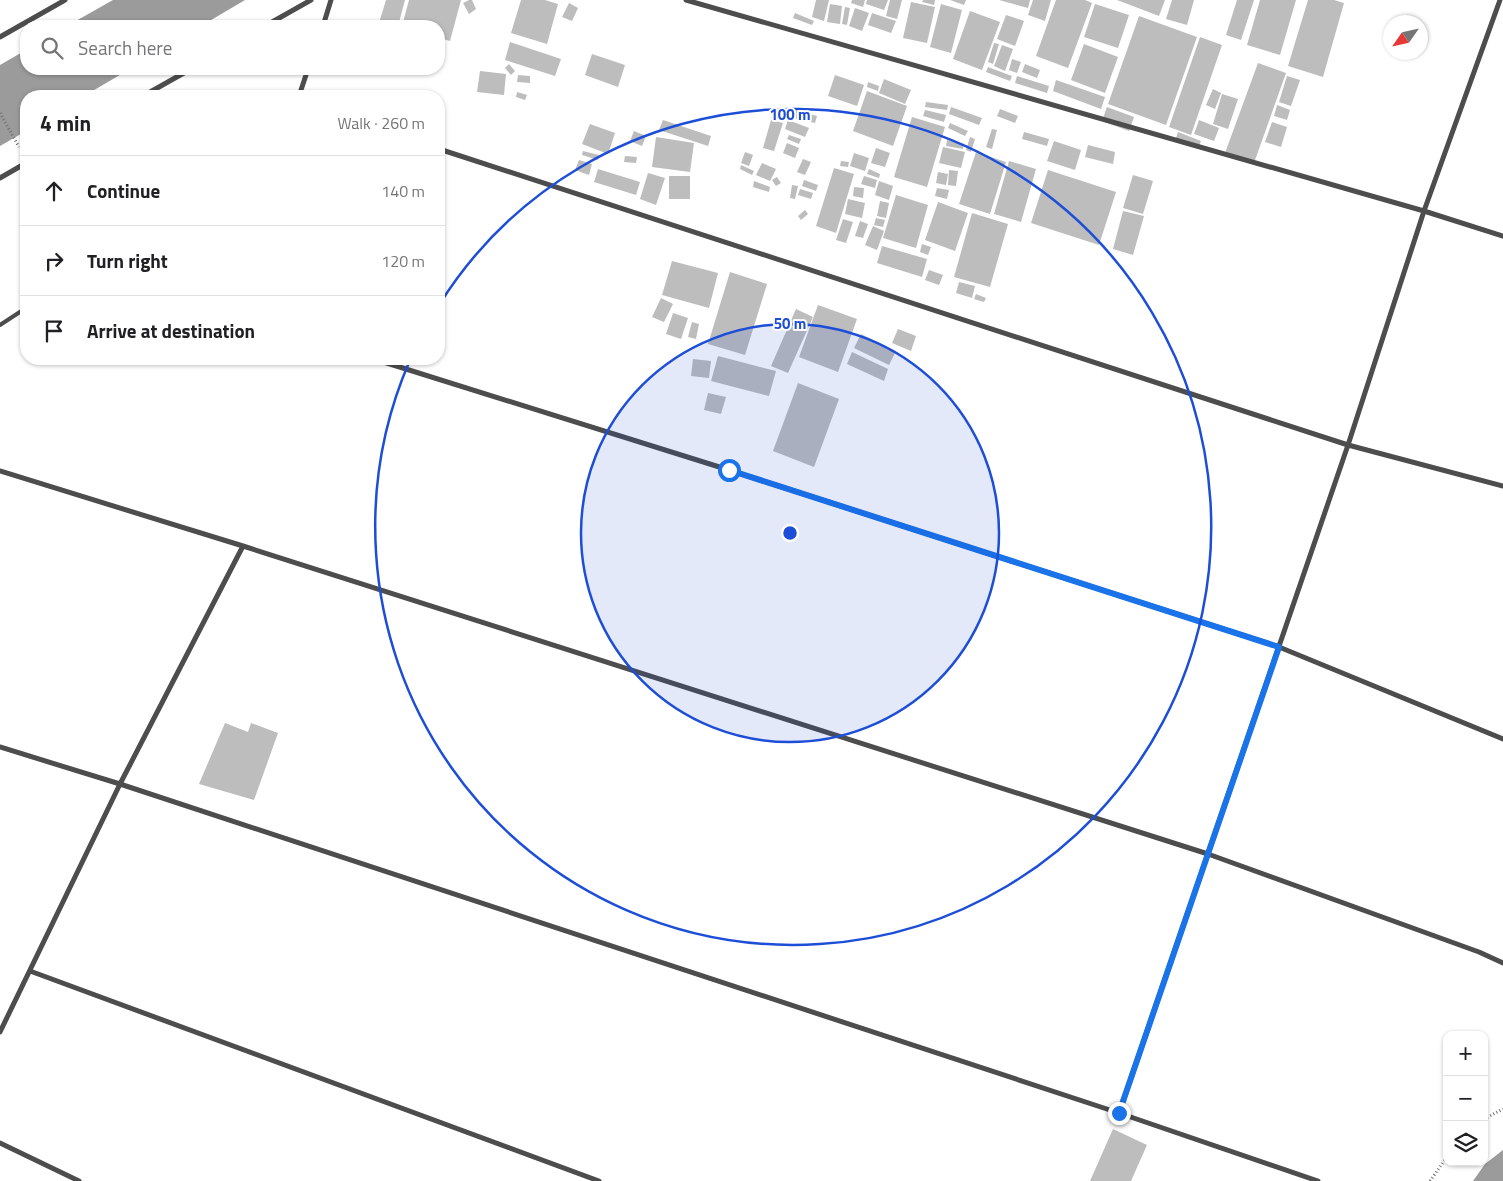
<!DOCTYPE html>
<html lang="en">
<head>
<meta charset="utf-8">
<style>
	body { margin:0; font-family:"Titillium Web",sans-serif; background:#f6f6f6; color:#202124 }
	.controls { position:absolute; right:15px; bottom:15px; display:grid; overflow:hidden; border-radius:10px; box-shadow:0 1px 4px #0004 }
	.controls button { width:45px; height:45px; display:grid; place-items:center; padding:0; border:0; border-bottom:1px solid #e0e0e0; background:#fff; color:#202124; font:25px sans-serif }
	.compass { position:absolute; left:1383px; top:15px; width:45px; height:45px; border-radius:50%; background:#fff; box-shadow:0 1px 4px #0004; rotate:236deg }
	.stop { position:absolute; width:15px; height:15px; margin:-11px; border:4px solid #1a73e8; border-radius:50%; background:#fff }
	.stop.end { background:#1a73e8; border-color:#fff; box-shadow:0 1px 5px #0008 }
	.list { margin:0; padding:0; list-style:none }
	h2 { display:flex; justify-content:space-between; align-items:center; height:65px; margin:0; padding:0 20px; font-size:21px }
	h2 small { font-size:16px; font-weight:400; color:#757577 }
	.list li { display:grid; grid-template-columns:32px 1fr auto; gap:15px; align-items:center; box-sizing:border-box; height:70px; padding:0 20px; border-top:1px solid #e0e0e0 }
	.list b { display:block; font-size:19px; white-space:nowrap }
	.list em { font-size:16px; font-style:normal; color:#757577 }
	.icon { flex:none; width:28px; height:28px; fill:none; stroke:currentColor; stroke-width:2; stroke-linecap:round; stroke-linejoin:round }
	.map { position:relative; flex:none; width:1503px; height:1181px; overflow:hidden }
	.search { position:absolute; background:#fff; box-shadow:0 1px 4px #0004; left:20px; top:20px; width:425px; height:55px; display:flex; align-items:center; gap:12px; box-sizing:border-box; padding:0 18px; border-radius:20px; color:#757577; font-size:19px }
	.panel { position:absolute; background:#fff; box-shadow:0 1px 4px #0004; left:20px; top:90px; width:425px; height:275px; border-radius:20px }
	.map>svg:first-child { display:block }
	.water { fill:#9b9b9b }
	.building { fill:#bdbdbd }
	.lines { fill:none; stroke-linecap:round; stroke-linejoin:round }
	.path { stroke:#6f6f6f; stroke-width:3; stroke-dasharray:1 2.5; stroke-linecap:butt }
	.lane { stroke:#4d4d4d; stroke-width:4 }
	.street { stroke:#4d4d4d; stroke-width:5 }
	.route { stroke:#1a73e8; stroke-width:6 }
	.ring { fill:none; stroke:#1d4ed8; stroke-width:2.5 }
	.centre { fill:#1d4ed8; stroke:#fff; stroke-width:2.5 }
	.ring-label { font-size:15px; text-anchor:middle; font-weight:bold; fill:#1d4ed8; stroke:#fff; stroke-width:4; stroke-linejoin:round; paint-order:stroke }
</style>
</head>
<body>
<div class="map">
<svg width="1503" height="1181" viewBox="0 0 1503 1181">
	<rect width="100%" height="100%" fill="#fff"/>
	<!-- water -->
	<path class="water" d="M113,0H245L201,26H67Z
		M26,50V69H130L84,96H26V131L0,146V65Z
		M1503,1150V1181H1473L1485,1164Z"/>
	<!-- building -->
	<path class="building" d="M386,0H405L398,26L379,23Z
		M409,0H461L450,41L439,38V26H402Z
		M469,0H472L476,9L469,14L463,3Z
		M521,0H545L558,4L547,44L511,33Z
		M816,0H829L824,21L812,17Z
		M852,0H865L863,7L851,3Z
		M867,0H888L884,10L866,4Z
		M890,0H902L897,19L886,16Z
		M923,0H935L934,5L922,2Z
		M950,0H966L964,5Z
		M999,0H1030L1028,8Z
		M1033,0H1051L1045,21L1028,15Z
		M1056,0H1085L1092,3L1068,68L1036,56Z
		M1117,0H1165L1159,16Z
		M1172,0H1194L1187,25L1166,19Z
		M1237,0H1254L1241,40L1226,35Z
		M1260,0H1296L1280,55L1247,45Z
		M1308,0H1334L1344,3L1323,77L1288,66Z
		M911,2L935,7L927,43L903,38Z
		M569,3L578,8L572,21L562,17Z
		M830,4L842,6L840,24L827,22Z
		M941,4L962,10L951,53L930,47Z
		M1095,4L1129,15L1118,48L1084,37Z
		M845,7L850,8L847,25L842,24Z
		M855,8L869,13L862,31L849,26Z
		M970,11L1000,22L982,70L953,59Z
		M795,13L814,21L812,25L793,18Z
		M872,13L896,21L891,33L868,25Z
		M1006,15L1024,21L1015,46L997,39Z
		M1139,16L1197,37L1166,125L1108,104Z
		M1200,37L1222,45L1191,135L1169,127Z
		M510,42L561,59L555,76L505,60Z
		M994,43L999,44L993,64L988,62Z
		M1084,44L1118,57L1105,93L1071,80Z
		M1002,45L1013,49L1005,71L994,66Z
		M592,54L625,65L618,87L585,75Z
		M1012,59L1021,62L1017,73L1009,70Z
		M1258,63L1286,73L1254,163L1225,153Z
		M509,64L515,71L511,75L505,68Z
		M1025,64L1040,70L1037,78L1022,72Z
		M988,67L1012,76L1010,81L986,72Z
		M480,71L506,74L504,95L477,92Z
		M518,75L530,76V83L517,82Z
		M835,75L864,85L857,106L828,96Z
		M1017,76L1049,86L1047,93L1015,83Z
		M1287,76L1300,80L1291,106L1279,102Z
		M884,79L911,90L905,104L879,93Z
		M1056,80L1105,97L1101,109L1053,91Z
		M868,82L879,86L878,91L867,87Z
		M1213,89L1221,93L1215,109L1206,105Z
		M867,91L907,106L893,146L853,131Z
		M517,92L527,95L525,100L516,97Z
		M1222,94L1238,99L1228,129L1213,124Z
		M926,102L948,105L947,110L925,107Z
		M1277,105L1290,110L1287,120L1274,116Z
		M951,107L982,118L979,125L949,114Z
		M1107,107L1134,117L1129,131L1102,121Z
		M791,109L817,116L815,123L789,117Z
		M1000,109L1018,116L1015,123L997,116Z
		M925,110L946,115L944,122L923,116Z
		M912,117L945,127L927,187L894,177Z
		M663,120L711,136L708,146L659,130Z
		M771,120L783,123L774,151L763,148Z
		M788,120L809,128L805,137L785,129Z
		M1199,120L1219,128L1214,141L1194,134Z
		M1272,122L1287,127L1281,147L1265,142Z
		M950,123L968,131L965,136L948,128Z
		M590,124L615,133L608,154L582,144Z
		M992,129L997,130L992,149L986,147Z
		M634,131L646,136L642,146L630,141Z
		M1024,132L1049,139L1047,146L1022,139Z
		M1178,132L1201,141L1198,149L1175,141Z
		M789,135L801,139L799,144L787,139Z
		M656,137L694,143L690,172L652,167Z
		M970,137L975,139L971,152L966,150Z
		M947,140L964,144L963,149L946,146Z
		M1054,141L1081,150L1075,170L1047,161Z
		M787,143L799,148L795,158L783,153Z
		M1088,145L1115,152L1113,164L1085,157Z
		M943,147L965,152L961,168L939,163Z
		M876,148L890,153L885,167L871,163Z
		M583,151L599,155L598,160L582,155Z
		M745,152L753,155L749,166L741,163Z
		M976,152L1006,162L990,214L959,204Z
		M854,153L869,158L865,171L850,166Z
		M625,156L637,157L636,163L624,162Z
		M803,159L811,162L805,175L797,172Z
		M579,160L592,164L589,175L575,170Z
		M841,161L849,162L848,167L840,166Z
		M1009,161L1036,169L1021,222L994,214Z
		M762,163L776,169L770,181L756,175Z
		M741,165L754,171L752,175L740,169Z
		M834,168L854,174L836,233L816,226Z
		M598,169L640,182L636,195L594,182Z
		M869,169L880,174L879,178L867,174Z
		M949,170L958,171L956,186L948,185Z
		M1048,170L1116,192L1099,245L1031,223Z
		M938,172L948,174L946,185L936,183Z
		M648,173L665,178L656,205L640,199Z
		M1133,175L1153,181L1143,214L1123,208Z
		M669,176H690V199H669Z
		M864,176L877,180L875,188L861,184Z
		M777,177L781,183L776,186L772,180Z
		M804,180L818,185L816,191L802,186Z
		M754,181L770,187L769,192L753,187Z
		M879,181L893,186L889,200L875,195Z
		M792,185L798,186L795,199L790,198Z
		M854,187L864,188L863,198L853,196Z
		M937,188L949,190L947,199L935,196Z
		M800,189L813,193L811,199L798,195Z
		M896,195L928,205L916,248L883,238Z
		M848,199L865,203L862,218L845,214Z
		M880,201L889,203L886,218L877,216Z
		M938,202L968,213L955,251L925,240Z
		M805,210L808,214L801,220L798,216Z
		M1123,211L1144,216L1133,255L1113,249Z
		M972,213L1008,224L990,287L954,277Z
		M876,218L885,220L883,227L874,225Z
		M843,219L853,222L846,243L836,240Z
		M860,221L868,224L863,238L855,236Z
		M873,226L884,231L877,250L865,245Z
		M922,244L931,247L928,255L920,252Z
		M882,246L927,259L922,277L877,263Z
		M672,261L718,273L709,308L662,295Z
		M929,270L943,275L939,285L925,280Z
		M730,272L767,284L745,355L708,344Z
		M959,282L975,286L972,298L956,293Z
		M976,294L986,298L984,302L974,299Z
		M661,298L673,304L664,322L652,317Z
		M818,305L857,319L838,372L799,357Z
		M796,309L813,317L788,373L771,366Z
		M673,313L688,318L681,339L666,334Z
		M692,322L699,324L696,339L688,337Z
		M898,329L916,336L911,351L892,343Z
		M861,334L896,351L889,365L854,348Z
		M852,352L888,369L884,381L847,364Z
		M718,356L776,371L769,396L711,381Z
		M693,359L711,361L709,378L691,376Z
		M798,383L839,399L814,467L773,451Z
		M708,393L726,397L721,414L704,410Z
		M225,723L248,732L251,723L278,733L254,800L199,784Z
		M1113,1129L1147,1145L1131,1181H1090Z"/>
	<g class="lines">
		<!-- path -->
		<path class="path" d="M0,113L19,147
			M1484,1119L1503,1109
			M1430,1181L1447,1157"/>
		<!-- lane -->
		<path class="lane" d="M0,325L26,308"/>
		<!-- street -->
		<path class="street" d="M686,0L1424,211L1503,236
			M265,26L311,0
			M323,26L331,0
			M0,37L65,0
			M143,96L191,69
			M299,96L308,69
			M439,149L1348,445L1503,486
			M0,178L26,163
			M374,359L729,470L1279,647L1503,739
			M0,471L243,546L1208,854L1479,952L1503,963
			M0,747L120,784L1119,1113L1318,1181
			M30,971L599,1181
			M0,1032L120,784L243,546
			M1119,1113L1348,445L1424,211L1500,0
			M0,1143L79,1181"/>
	</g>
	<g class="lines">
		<!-- route -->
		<path class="route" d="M729,470L1279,647L1119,1113"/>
	</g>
	<!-- distance rings -->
	<circle cx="790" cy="533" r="209" fill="#1d4ed8" fill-opacity=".12"/>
	<g class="ring">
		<circle cx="790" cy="533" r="209"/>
		<path d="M439 305A418 418 0 1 1 410 360"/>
	</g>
	<circle cx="790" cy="533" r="8" class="centre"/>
	<g class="ring-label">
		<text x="790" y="120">100 m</text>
		<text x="790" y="329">50 m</text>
	</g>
</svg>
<div class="controls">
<button>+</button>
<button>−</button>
<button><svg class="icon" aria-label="layers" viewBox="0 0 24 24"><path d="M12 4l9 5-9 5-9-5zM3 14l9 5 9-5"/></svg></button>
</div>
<svg class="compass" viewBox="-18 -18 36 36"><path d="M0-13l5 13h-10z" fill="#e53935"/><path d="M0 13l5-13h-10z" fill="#757577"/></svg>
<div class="stop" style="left:729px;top:470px"></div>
<div class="stop end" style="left:1119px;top:1113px"></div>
<div class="search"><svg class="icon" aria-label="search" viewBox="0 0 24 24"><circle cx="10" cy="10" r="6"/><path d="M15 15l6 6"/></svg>Search here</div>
<section class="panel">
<h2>4 min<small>Walk · 260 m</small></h2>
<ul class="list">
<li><svg class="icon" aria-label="ahead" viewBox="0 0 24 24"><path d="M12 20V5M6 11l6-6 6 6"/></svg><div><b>Continue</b></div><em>140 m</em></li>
<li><svg class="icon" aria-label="right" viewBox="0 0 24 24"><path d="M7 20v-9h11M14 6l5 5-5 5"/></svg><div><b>Turn right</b></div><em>120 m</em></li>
<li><svg class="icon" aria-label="arrive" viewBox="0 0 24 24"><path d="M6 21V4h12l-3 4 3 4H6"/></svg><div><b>Arrive at destination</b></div></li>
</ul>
</section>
</div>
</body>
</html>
